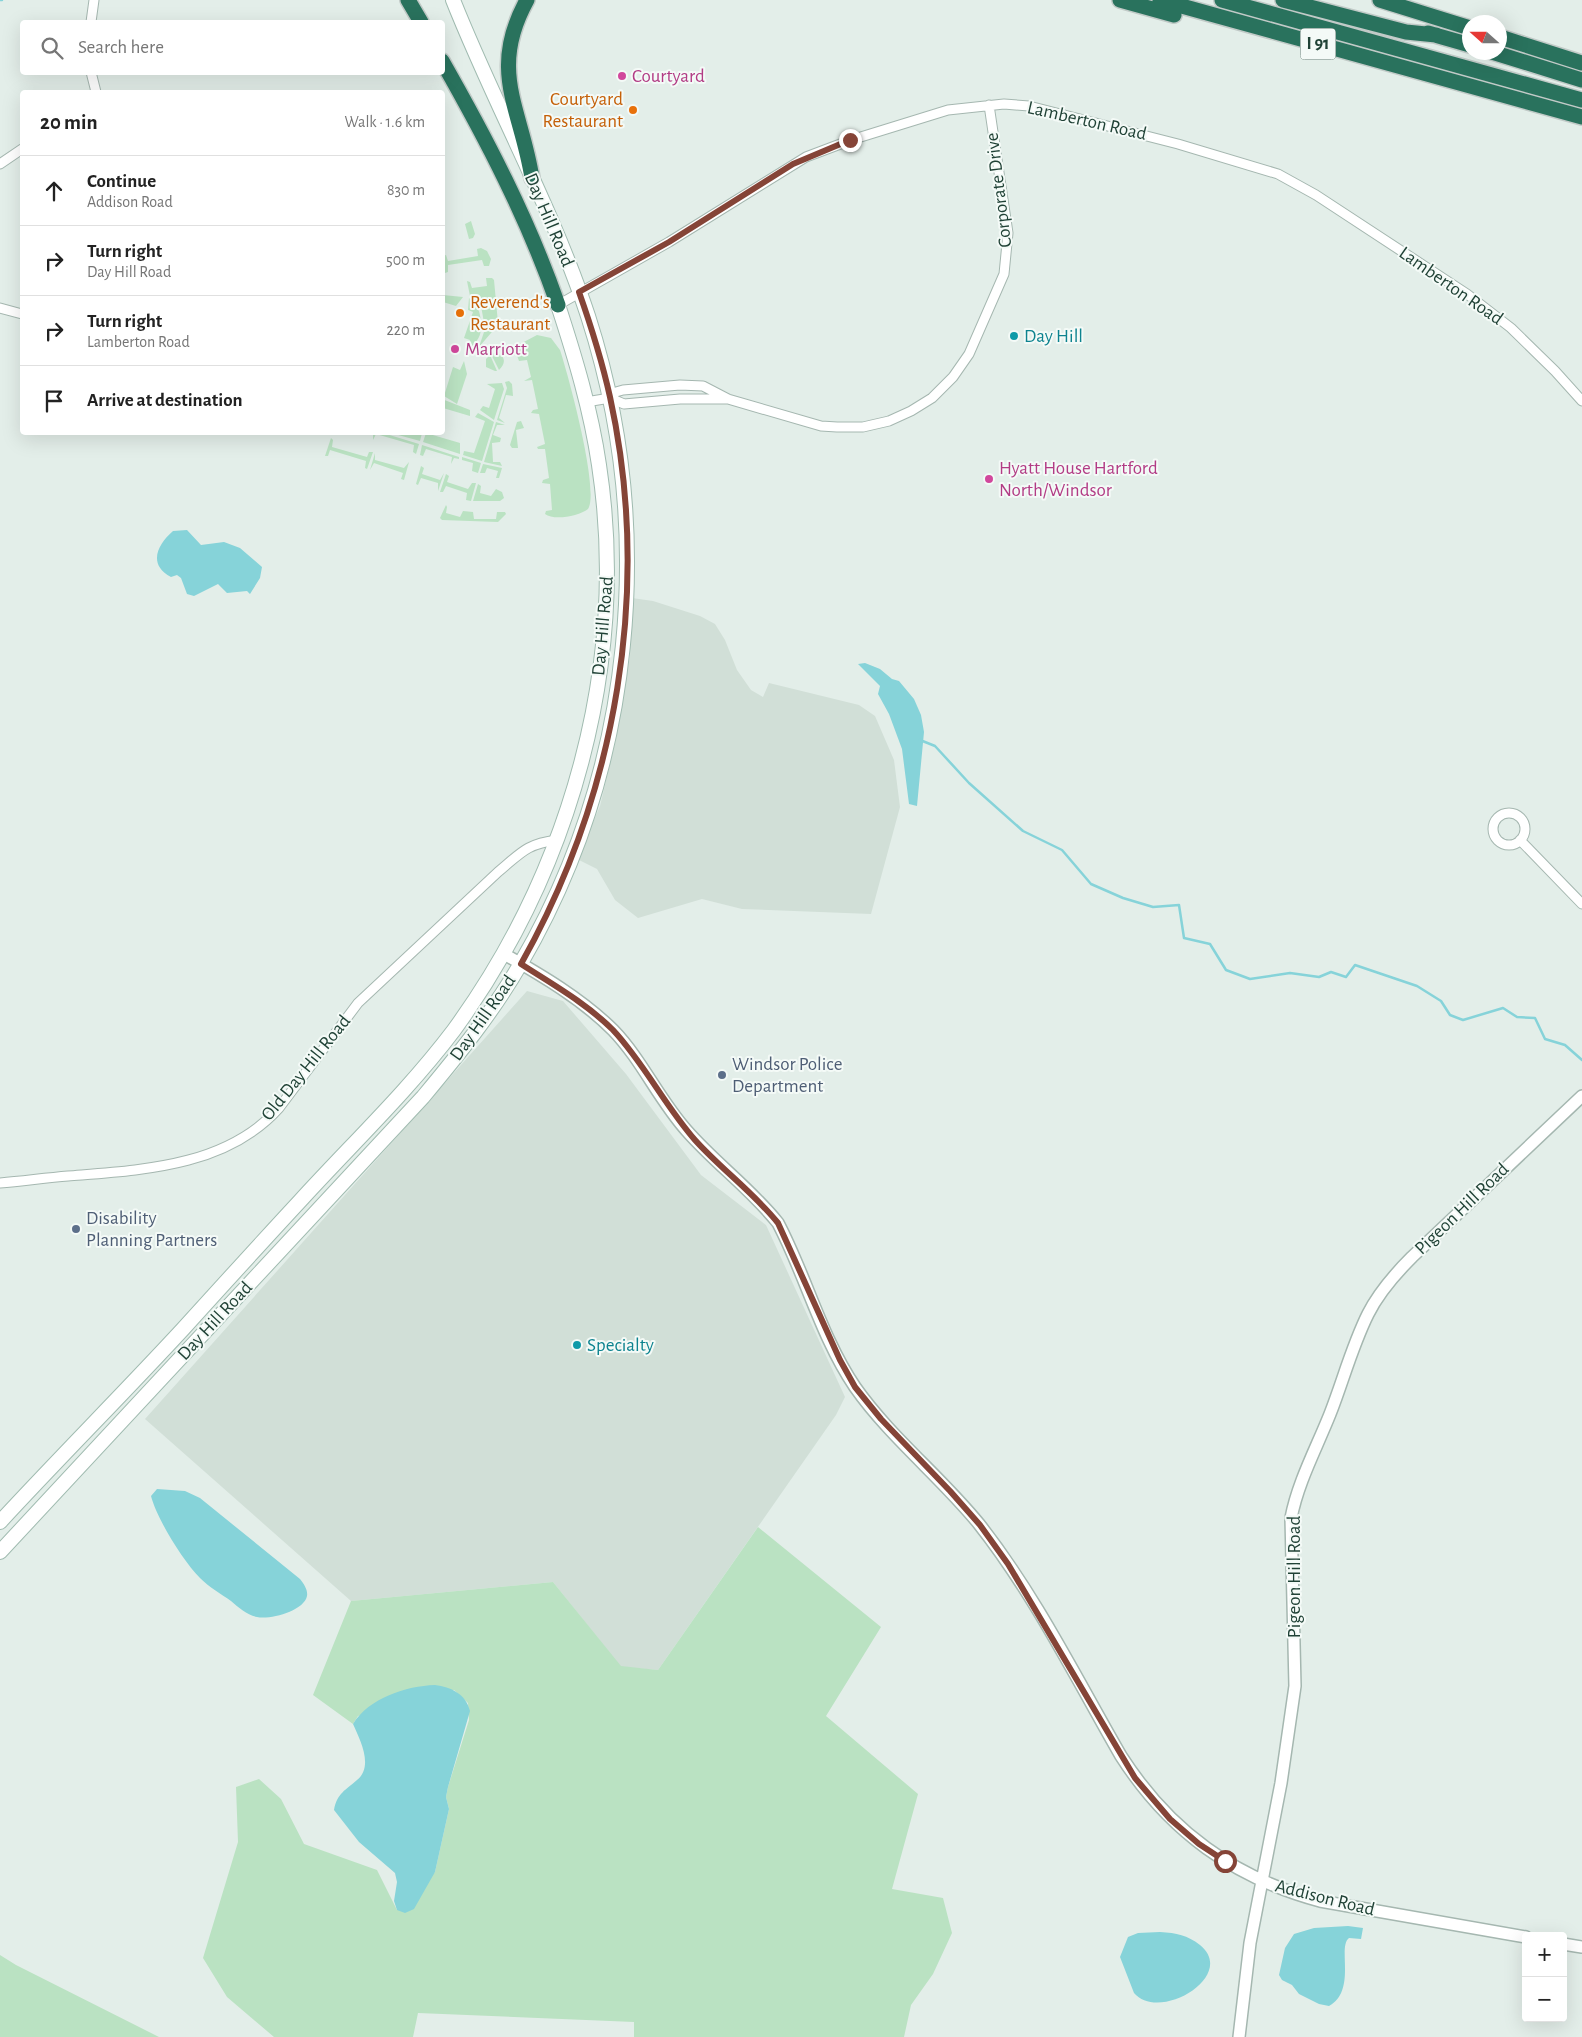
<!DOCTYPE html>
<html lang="en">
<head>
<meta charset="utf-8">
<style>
	body { margin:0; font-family:"Alegreya Sans",sans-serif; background:#f2f2f2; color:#222 }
	.controls { position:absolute; right:15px; bottom:15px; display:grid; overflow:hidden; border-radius:5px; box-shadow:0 5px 20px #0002 }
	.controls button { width:45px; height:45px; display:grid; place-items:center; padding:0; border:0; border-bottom:1px solid #e0e0e0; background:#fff; color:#222; font:25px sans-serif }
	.compass { position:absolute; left:1462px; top:15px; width:45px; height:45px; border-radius:50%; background:#fff; box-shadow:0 5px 20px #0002; rotate:291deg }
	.stop { position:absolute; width:15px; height:15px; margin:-11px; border:4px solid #854437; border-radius:50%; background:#fff }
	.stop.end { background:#854437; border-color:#fff; box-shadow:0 1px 5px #0008 }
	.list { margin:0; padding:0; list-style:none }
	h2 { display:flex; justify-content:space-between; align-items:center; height:65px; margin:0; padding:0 20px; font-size:21px }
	h2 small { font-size:16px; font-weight:400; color:#767676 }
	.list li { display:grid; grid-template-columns:32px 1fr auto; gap:15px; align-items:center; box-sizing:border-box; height:70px; padding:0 20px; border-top:1px solid #e0e0e0 }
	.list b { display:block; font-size:19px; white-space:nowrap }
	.list p { margin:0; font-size:16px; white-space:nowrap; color:#767676 }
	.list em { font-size:16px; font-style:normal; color:#767676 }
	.icon { flex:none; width:28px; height:28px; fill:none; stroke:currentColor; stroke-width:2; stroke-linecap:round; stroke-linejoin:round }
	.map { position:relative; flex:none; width:1582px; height:2037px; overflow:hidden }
	.search { position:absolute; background:#fff; box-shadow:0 5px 20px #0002; left:20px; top:20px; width:425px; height:55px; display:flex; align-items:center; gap:12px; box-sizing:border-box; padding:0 18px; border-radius:5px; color:#767676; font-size:19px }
	.panel { position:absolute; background:#fff; box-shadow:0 5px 20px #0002; left:20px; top:90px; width:425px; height:345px; border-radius:5px }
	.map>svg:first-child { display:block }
	.built { fill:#d1dfd7 }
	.green { fill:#bae2c2 }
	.water { fill:#86d3d9 }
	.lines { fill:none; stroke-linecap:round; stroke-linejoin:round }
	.stream { stroke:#86d3d9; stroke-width:2.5 }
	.minor-casing { stroke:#a5b7b0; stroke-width:11 }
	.tertiary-casing { stroke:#a5b7b0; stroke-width:14 }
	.secondary-casing { stroke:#a0bbb0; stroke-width:16 }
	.motorway-casing { stroke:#c1cac7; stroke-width:18 }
	.minor { stroke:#fff; stroke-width:9 }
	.tertiary { stroke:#fff; stroke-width:11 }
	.secondary { stroke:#fff; stroke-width:14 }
	.motorway { stroke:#29725d; stroke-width:15 }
	.route { stroke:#854437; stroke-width:6 }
	.hotel-dot { fill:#d1479c; stroke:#f4faf7; stroke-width:2 }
	.food-dot { fill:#e8710a; stroke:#f4faf7; stroke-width:2 }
	.culture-dot { fill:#0f9aa8; stroke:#f4faf7; stroke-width:2 }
	.service-dot { fill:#5c6f8a; stroke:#f4faf7; stroke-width:2 }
	.labels { text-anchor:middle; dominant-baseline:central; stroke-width:4; stroke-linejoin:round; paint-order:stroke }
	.shield { fill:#f4faf7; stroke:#607970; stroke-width:1 }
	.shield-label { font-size:18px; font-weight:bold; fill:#204236 }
	.hotel-label { font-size:19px; fill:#b23c85; stroke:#f4faf7; text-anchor:start }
	.food-label { font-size:19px; fill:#c56008; stroke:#f4faf7; text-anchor:end }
	.street-label { font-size:19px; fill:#204236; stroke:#f4faf7 }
	.culture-label { font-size:19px; fill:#0d838f; stroke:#f4faf7; text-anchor:start }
	.service-label { font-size:19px; fill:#4e5e75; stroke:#f4faf7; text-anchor:start }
</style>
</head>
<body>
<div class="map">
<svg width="1582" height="2037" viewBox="0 0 1582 2037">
	<rect width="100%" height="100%" fill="#e3eee9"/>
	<!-- built -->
	<path class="built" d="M632,598L653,601L700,616L715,624L725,640L737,670L751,690L763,697L769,683L859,705L875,716L894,760L900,807L871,914L742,909L702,899L638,918L615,900L597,869L577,859L600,806L616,739L630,656Z
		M527,991L563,1001L626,1074L701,1175L766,1225L845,1397L836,1415L658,1670L621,1667L553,1582L351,1601L145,1419Z"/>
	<!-- green -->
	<path class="green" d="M471,221L475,234L473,238L469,239L465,224Z
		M481,248L487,251L491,259L489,266H484L482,260L448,265V272L445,273L443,256L446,255L448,261L478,256L477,249Z
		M486,278H492L494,280L498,323L485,328L481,306L470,296L467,281L470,282L472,288L487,286Z
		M443,295L463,297L456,306L443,302Z
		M469,298L477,304C483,324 485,336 468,350L470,340L464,338L473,312L468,310Z
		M497,326L479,347L484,332Z
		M537,335L551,338L560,350C568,374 600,491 588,509C579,516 554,521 545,514L546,511L552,510L550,484L542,483L543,480L549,478L545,449H538L537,447L545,444L539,414L531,413L533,410L538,409L532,380L524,381L531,377L527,360L519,361L515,350L520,344Z
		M496,353L501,355C506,360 504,365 499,370L491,354Z
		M490,355L497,371H495L486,367V359Z
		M464,361L467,374L457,404L444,396L453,367L460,370Z
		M509,381L512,384L513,396L506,395L499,418L505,423L497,420L507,388L505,382Z
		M502,383L504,389L494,420L480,410L483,406L489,408L495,389L487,384Z
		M442,399L470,410V416L443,408Z
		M478,413L494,422L482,461L463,455L464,451L474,453L485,421L475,417Z
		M521,421L524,428L516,430L518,448H512L510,445L517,422Z
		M496,422L505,425H497L493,435L501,438L500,442L492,443L493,462H500L502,466L484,462Z
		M373,433H383L419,444L416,454L413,452L414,445L376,434L373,440Z
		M391,433L422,432V433L420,441Z
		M426,433L460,443V454L423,442Z
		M331,438L333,440L332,447L367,457L369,452H373L367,469L365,468L366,461L330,450L328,456H325Z
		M422,445L459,457V459L454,458L451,464L452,457L426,449L423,456L420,455Z
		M375,453V460L404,468L409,462L404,480L401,479L403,473L374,463L370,470Z
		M462,457L481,463L478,473L472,471L473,463L462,460Z
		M483,464L502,468L499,478H496L498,471L487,468L485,473H480Z
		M421,466L424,468L422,474L440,480L444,473L438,491V483L421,478L418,485L416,484Z
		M446,474L449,476L447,482L468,489L472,483H476L471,501L466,500L467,493L446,486L443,492H440Z
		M478,484L481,486L480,493L491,496L496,489L502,492L504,498L500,501H473Z
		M446,505L447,507L446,513L460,517L463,511L473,512L474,519H496L497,512H505L506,514L498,522L442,520L440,518Z
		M758,1527L881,1627L826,1716L918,1794L892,1889L943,1898L952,1933L933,1974L911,2005L904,2037H634V2022L418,2013L413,2037H274L227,1997L203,1958L238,1842L236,1787L259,1779L281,1799L304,1844L377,1870L397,1910L435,1872L449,1809L446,1797L448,1787L469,1720L468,1703L454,1690L358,1716L353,1724L313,1695L351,1601L553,1582L621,1666L658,1670Z
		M0,1955L16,1965L159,2037H0Z"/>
	<!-- water -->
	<path class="water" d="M187,530L201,545L224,542L240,548L262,567L260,578L250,594L247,591L227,593L218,584L194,596L187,594L181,578L177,575L171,577C147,564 158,544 173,531Z
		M865,663L880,669L892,679L899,681L914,699L921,715L924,732L917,806L909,804L902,749L889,714L878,694L880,686L858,664Z
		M157,1489L185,1491L200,1498L300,1579C304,1584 308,1590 307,1596C304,1611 270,1620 257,1617C247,1615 239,1608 231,1601C221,1594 209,1587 200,1578C183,1561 157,1519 151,1496Z
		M435,1685C451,1687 466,1694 470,1711L448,1787L446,1797L449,1809L435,1872L414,1909L405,1913L397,1910L394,1901L397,1882L395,1873L359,1842L334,1810C337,1793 346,1790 357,1780C374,1766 360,1740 353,1724C369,1698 406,1686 435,1685Z
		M1348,1926L1363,1928L1361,1939L1349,1938C1337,1947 1357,1990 1329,2006L1319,2004L1299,1994L1292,1985L1282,1980L1279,1975L1285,1948L1294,1934L1314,1928Z
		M1160,1932C1177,1933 1187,1935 1200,1945C1238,1976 1159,2023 1134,1993L1120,1957L1128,1937L1138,1933Z"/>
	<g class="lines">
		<!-- stream -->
		<path class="stream" d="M0,0H2
			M920,740L935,746L969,783L1023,831L1062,850L1091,884L1123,898L1153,907L1179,905L1184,938L1210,944L1226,970L1250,979L1290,973L1319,977L1331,972L1346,977L1355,965L1417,986L1441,1001L1450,1015L1463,1020L1503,1008L1517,1017L1535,1018L1545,1039L1565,1045L1582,1060"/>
		<!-- minor casing -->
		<g class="minor-casing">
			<path id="minor" d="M91,22L94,0
				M91,72L96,92
				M0,164L22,149
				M558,305L669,242L806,157L851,140L948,110L1004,104L1029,106L1178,144L1278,174L1316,195L1467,294L1511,328L1555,371L1582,401
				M0,308L22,314
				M610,398L624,404L680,399H728
				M586,402L610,398L616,392L623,390L680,385L703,386L728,399L821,426L837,427H863L889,421L911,411L932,398L953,377L969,354L1004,274L1008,233L989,105
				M1493 829a16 16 0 1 1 32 0a16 16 0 1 1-32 0Z
				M1520,840L1582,904
				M0,1183C23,1181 45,1178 68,1176C142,1170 226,1167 279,1108L358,1003L498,872C521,853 526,844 557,840"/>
		</g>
		<!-- tertiary casing -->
		<g class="tertiary-casing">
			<path id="tertiary" d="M504,954C541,975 582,999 613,1030C642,1060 659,1100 687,1131C716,1164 751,1189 778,1223C806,1276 821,1337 855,1387C890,1437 941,1477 979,1524C1035,1595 1076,1678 1121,1756C1169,1831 1234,1878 1320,1901L1526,1937
				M1563,1944L1582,1947
				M1239,2037L1250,1943L1281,1783L1295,1686L1291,1518C1298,1482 1316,1449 1330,1414C1343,1381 1352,1346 1368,1314C1379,1292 1395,1274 1412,1257L1582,1096"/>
		</g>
		<!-- secondary casing -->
		<g class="secondary-casing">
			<path id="secondary" d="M0,1522C60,1457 123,1394 183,1329C222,1286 261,1243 300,1201C351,1145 408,1091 454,1030C571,869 629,663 599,465C591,410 575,357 558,305
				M0,1552L423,1097C458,1055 493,1012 521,963C634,769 657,530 588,316C552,207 495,106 453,0"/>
		</g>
		<!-- motorway casing -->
		<g class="motorway-casing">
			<path id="motorway" d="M408,0L421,22
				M527,0C488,71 521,108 532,178
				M1120,0L1174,15
				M1160,0L1582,117
				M1222,0L1582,100
				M1283,0L1406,32L1436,35
				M1380,0L1470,28
				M1428,33L1470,45
				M1500,37L1582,63
				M1492,52L1582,80
				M442,61C487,140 528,219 558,305"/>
		</g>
		<!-- minor -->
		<use href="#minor" class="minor"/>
		<!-- tertiary -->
		<use href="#tertiary" class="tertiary"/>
		<!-- secondary -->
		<use href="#secondary" class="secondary"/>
		<!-- motorway -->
		<use href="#motorway" class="motorway"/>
	</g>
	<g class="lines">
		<!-- route -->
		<path class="route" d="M850,140L793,164L669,242L579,292C591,326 602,361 610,397C652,589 617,793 521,964C552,984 586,1003 613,1030C644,1063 665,1106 695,1140C721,1169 753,1192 778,1223L840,1360L855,1387L881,1419L950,1491L980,1525L1008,1564L1135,1778L1170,1819L1199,1844L1225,1861"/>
	</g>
	<!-- markers -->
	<g class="hotel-dot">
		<circle cx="622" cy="76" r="5"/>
		<circle cx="455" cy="349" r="5"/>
		<circle cx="989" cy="479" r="5"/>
	</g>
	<g class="food-dot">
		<circle cx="633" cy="110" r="5"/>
		<circle cx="460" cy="313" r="5"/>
	</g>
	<g class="culture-dot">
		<circle cx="1014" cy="336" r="5"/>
		<circle cx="577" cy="1345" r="5"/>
	</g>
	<g class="service-dot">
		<circle cx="722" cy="1075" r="5"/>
		<circle cx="76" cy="1229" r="5"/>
	</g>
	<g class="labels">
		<!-- shield labels -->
		<rect class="shield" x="1300.5" y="28.5" width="35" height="31" rx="4"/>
		<g class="shield-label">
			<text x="1318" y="44">I 91</text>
		</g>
		<!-- hotel labels -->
		<g class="hotel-label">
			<text x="632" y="76">Courtyard</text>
			<text x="465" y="349">Marriott</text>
			<text x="999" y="468">Hyatt House Hartford<tspan x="999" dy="22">North/Windsor</tspan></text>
		</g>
		<!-- food labels -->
		<g class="food-label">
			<text x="623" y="99">Courtyard<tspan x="623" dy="22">Restaurant</tspan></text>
			<text x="470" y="302" text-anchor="start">Reverend's<tspan x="470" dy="22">Restaurant</tspan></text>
		</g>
		<!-- street labels -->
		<g class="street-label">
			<text transform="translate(1087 121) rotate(13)">Lamberton Road</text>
			<text transform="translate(999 190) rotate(-97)">Corporate Drive</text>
			<text transform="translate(549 220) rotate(67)">Day Hill Road</text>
			<text transform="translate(1451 286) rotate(35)">Lamberton Road</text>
			<text transform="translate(603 626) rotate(-85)">Day Hill Road</text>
			<text transform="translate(483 1018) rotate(-55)">Day Hill Road</text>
			<text transform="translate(306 1068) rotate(-51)">Old Day Hill Road</text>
			<text transform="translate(1462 1209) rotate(-44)">Pigeon Hill Road</text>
			<text transform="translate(215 1321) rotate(-47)">Day Hill Road</text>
			<text transform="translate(1294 1577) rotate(-90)">Pigeon Hill Road</text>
			<text transform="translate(1325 1898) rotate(14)">Addison Road</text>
		</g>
		<!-- culture labels -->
		<g class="culture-label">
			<text x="1024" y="336">Day Hill</text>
			<text x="587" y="1345">Specialty</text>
		</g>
		<!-- service labels -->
		<g class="service-label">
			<text x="732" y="1064">Windsor Police<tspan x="732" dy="22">Department</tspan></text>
			<text x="86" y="1218">Disability<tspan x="86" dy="22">Planning Partners</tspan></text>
		</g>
	</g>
</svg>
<div class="controls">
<button>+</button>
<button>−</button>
</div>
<svg class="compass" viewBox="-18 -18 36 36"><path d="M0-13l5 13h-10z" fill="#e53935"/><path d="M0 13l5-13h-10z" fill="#767676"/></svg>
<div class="stop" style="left:1225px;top:1861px"></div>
<div class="stop end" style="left:850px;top:140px"></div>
<div class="search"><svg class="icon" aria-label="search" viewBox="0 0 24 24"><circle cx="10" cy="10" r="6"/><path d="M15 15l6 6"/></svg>Search here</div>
<section class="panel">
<h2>20 min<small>Walk · 1.6 km</small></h2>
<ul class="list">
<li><svg class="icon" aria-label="ahead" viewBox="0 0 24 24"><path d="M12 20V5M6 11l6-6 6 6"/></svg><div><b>Continue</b><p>Addison Road</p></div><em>830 m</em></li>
<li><svg class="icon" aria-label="right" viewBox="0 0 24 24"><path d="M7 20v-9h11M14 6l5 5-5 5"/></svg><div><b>Turn right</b><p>Day Hill Road</p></div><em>500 m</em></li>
<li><svg class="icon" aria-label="right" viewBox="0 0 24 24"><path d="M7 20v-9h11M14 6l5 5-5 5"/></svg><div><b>Turn right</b><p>Lamberton Road</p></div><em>220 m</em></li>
<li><svg class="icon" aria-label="arrive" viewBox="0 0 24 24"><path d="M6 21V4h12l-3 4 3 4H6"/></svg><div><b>Arrive at destination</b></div></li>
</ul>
</section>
</div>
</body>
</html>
